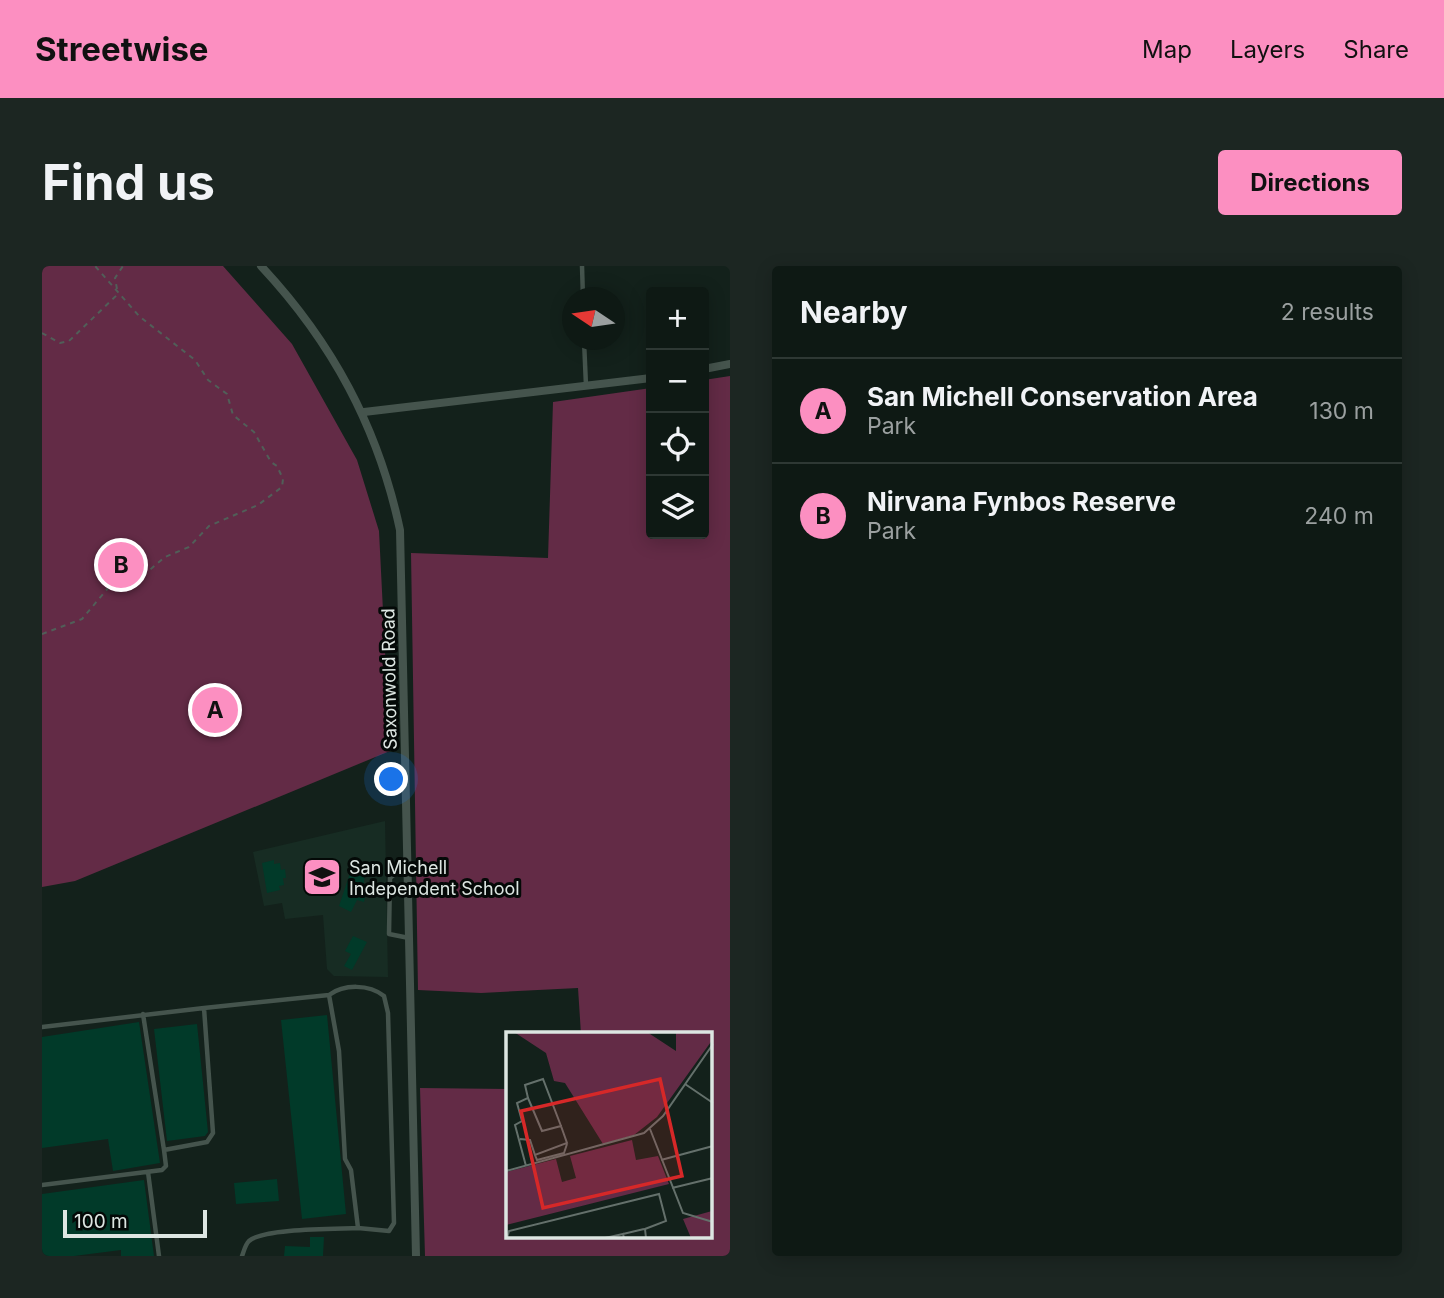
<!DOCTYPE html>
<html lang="en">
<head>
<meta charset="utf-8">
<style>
	body { margin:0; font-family:Inter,sans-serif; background:#1c2622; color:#f1f3f6 }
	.controls { position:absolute; right:21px; top:21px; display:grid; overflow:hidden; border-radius:7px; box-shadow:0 4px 18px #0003 }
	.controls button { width:63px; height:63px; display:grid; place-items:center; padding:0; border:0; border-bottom:2px solid #2e3834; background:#0e1914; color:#f1f3f6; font:35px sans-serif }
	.compass { position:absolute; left:520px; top:21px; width:63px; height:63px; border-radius:50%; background:#0e1914; box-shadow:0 4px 18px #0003; rotate:283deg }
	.scale { position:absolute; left:21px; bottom:18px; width:144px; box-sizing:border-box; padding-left:7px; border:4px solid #dde6e2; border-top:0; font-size:19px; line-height:24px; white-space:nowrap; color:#dde6e2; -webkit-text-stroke:5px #040907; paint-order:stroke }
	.you { position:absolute; left:350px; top:514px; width:24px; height:24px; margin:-18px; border:5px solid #fff; border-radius:50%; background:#1a73e8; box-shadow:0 0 0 10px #1a73e833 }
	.badge { display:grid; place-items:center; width:46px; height:46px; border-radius:50%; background:#fc8fc1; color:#111; font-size:23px; font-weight:700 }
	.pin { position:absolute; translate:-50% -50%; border:4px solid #fff; box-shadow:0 2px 7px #0006 }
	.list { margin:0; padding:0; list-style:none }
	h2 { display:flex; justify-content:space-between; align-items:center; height:91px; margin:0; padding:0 28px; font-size:30px }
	h2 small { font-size:23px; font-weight:400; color:#9ba0a0 }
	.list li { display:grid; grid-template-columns:46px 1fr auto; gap:21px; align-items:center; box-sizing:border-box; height:105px; padding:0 28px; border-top:2px solid #2e3834 }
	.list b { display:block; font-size:26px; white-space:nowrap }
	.list p { margin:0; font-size:23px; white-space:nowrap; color:#9ba0a0 }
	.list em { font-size:23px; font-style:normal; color:#9ba0a0 }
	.icon { flex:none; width:38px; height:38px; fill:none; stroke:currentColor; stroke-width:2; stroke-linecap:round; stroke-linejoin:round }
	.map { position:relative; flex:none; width:688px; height:990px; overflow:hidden; border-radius:7px }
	header { display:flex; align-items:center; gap:42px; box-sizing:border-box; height:98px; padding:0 35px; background:#fc8fc1; color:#111 }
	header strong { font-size:33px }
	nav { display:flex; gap:38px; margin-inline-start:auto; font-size:24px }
	.intro { display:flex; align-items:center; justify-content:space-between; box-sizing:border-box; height:168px; padding:0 42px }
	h1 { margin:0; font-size:49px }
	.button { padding:18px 32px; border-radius:7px; background:#fc8fc1; color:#111; font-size:24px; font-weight:700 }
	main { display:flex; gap:42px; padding:0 42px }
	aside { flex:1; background:#0e1914; border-radius:7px; box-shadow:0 4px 18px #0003 }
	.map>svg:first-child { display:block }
	.built { fill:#172c23 }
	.green { fill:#632b46 }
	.building { fill:#013a29 }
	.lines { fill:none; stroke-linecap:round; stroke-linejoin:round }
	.path { stroke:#515e58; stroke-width:2; stroke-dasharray:5 5; stroke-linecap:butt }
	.service { stroke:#45544d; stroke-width:4.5 }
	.minor { stroke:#45544d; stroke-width:8 }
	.labels { text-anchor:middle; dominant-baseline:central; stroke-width:6; stroke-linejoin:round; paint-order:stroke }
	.street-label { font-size:18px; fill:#dde6e2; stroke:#040907 }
	.poi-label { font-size:18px; fill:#dde6e2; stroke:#040907; text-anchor:start }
	.inset-road { fill:none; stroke:#64706b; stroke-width:2 }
	.view { fill:#d62828; fill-opacity:0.15; stroke:#d62828; stroke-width:3.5 }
	.inset-edge { fill:none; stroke:#dde6e2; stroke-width:3.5 }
</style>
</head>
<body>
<header>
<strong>Streetwise</strong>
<nav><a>Map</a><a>Layers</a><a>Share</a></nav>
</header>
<div class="intro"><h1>Find us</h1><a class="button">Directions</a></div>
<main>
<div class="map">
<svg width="688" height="990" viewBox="0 0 688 990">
	<rect width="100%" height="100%" fill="#13211b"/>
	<!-- built -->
	<path class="built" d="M343,555L346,711L292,710L285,703L281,649L243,653L240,637L222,640L211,586Z"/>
	<!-- green -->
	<path class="green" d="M0,0H181L250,78L315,194L337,265L348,485L33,615L0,621Z
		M688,110V990H383L378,822L466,823V971H669V768H539L536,722L439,727L376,724L369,287L506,292L511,136L609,122V268H662V114Z"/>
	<!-- building -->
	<path class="building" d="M232,594V598L238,597L239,604L243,603L244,612H241L242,619L237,620L238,624L225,627L220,597Z
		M311,598L324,599L321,623L325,624L322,636L315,634L309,646L297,640Z
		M311,670L325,676L310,704L302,700L309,688L303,685Z
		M285,749L304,948L260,953L239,754Z
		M97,756L118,897L71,905L66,873L0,882V771Z
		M155,758L166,866L163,870L125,875L112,763Z
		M235,913L237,935L194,938L192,917Z
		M102,914L112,990H79V984L32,990H0V928Z
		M268,971H282L281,990H242L243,980L268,981Z"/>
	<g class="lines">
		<!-- path -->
		<path class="path" d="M75,23L73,12L81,0
			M0,67L18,77L27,75L76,28
			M0,368L40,353L67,321L104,307L123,291L147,281L167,260L216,239L240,221L241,213L235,200L229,196L212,166L191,149L185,128L166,114L153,94L97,50L53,0"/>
		<!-- service -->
		<path class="service" d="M540,0L541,32
			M542,74L544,120
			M365,606L353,608L348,612L347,668L367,672
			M287,729C302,718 327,718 342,730L346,747L352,957L347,965L316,962
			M162,742L287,729L297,785L303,893L309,904L316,962C295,963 221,962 207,975C203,979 202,985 200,990
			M101,748L122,884
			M0,761L162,742L171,867L165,876L122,884L124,900L120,904L0,919
			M106,906L117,990"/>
		<!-- minor -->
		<path class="minor" d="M219,0C290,76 336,161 358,264L374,990
			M662,103L688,98
			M322,146L609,112"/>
	</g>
	<!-- icons -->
	<defs>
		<g id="school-square" transform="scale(2.0125)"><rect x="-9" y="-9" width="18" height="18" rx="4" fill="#fc8fc1" stroke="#040907"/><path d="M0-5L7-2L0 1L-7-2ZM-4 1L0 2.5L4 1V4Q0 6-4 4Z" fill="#111"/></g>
	</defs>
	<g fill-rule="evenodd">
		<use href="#school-square" x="280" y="611"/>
	</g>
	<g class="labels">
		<!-- street labels -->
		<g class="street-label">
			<text transform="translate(347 413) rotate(-91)">Saxonwold Road</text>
		</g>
		<!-- poi labels -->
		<g class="poi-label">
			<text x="307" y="601">San Michell<tspan x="307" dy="21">Independent School</tspan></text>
		</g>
	</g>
	<!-- overview -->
	<g transform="translate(464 766)">
		<rect width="206" height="206" fill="#13211b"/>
		<path d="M8,0H141L170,19V0H206L207,7L151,85L128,103L97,112L59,51L48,49L40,21ZM126,108L130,128L152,124L163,152L0,193V140L50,127L56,150L70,146L64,124ZM206,179V206H185L177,187Z" fill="#632b46"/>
		<path class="inset-road" d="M179,52L207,71M144,97L177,181L207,190M14,107L24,108L29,123L61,111L55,94M29,123L31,128L58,121L61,112M155,128L207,114M20,134L9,93L16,89L11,71L22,66L19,53L37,47L55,94L36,99L22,66M0,139L138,101L157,84L207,12M166,156L207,146M117,202L138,197M1,206L3,199L153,162L160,189L139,197L140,206M99,206L117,202L118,206"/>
		<path class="view" d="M154,47L176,144L37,176L15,79Z"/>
		<rect width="206" height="206" class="inset-edge"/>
	</g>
</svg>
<div class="controls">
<button>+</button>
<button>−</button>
<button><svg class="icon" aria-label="locate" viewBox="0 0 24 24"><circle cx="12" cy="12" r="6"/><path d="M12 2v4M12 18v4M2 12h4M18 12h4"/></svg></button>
<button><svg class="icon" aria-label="layers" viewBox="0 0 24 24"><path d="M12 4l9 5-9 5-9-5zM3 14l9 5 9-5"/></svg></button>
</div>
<svg class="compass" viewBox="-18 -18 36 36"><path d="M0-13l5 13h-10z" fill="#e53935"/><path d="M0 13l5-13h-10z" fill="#9ba0a0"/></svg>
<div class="scale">100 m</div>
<div class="you"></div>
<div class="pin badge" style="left:173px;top:444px">A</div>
<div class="pin badge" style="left:79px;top:299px">B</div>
</div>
<aside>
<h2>Nearby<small>2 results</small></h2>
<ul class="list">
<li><span class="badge">A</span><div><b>San Michell Conservation Area</b><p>Park</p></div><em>130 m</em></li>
<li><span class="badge">B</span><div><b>Nirvana Fynbos Reserve</b><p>Park</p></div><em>240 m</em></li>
</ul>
</aside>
</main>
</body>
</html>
